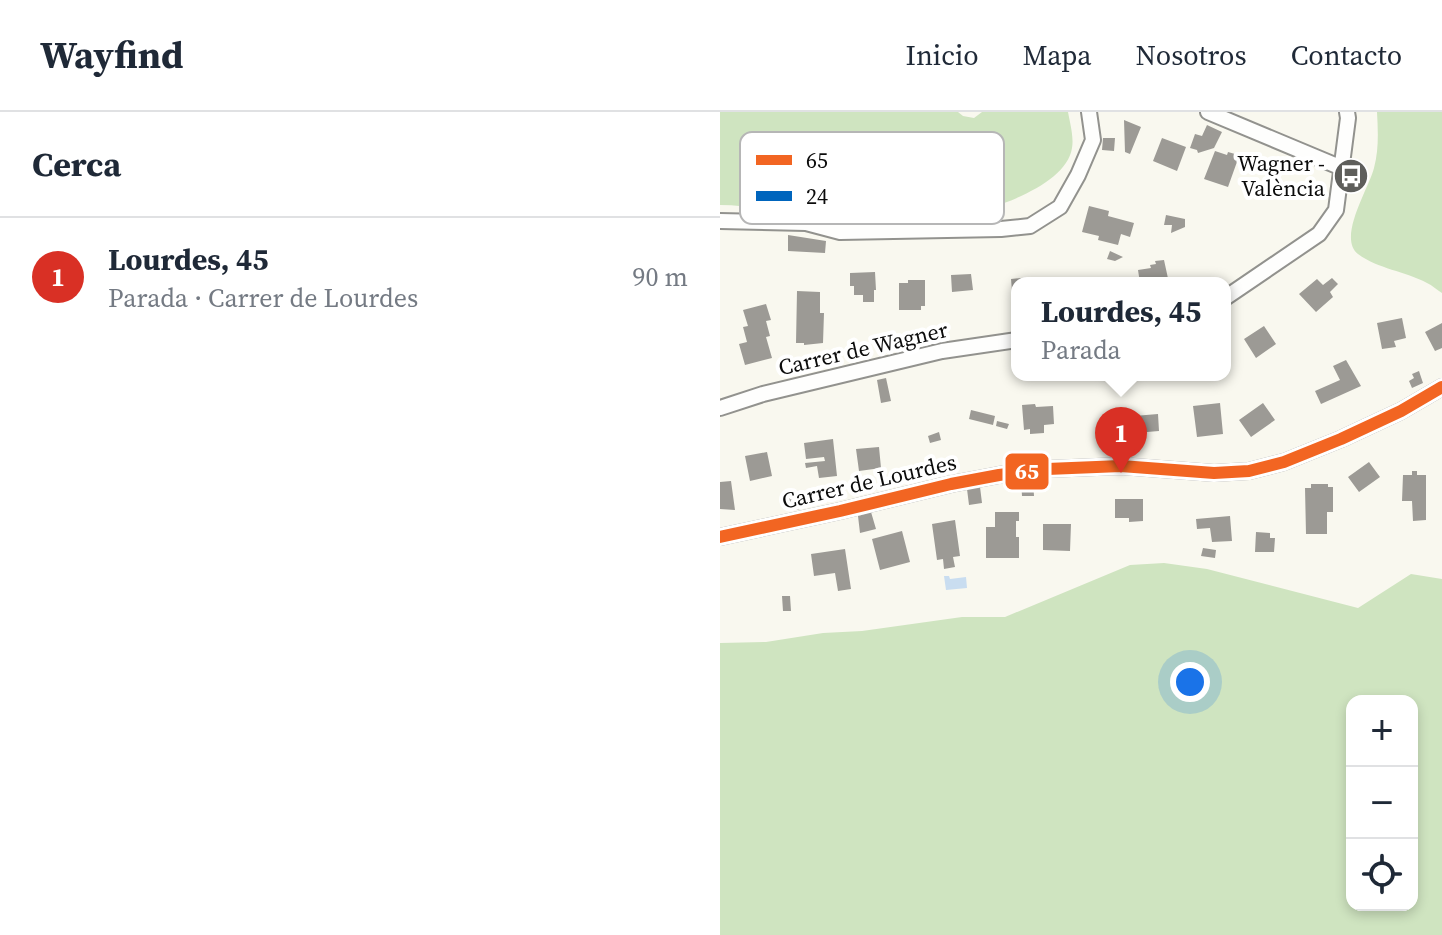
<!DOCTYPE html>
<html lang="es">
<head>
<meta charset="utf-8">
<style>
	body { margin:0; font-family:"Source Serif 4",serif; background:#f2f2f3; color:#1f2937 }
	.controls { position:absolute; right:24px; bottom:24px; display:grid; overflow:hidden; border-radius:16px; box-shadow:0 4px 12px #0003 }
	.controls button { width:72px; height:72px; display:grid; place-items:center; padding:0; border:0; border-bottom:2px solid #e0e1e3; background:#fff; color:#1f2937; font:40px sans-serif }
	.you { position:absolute; left:470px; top:570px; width:28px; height:28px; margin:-20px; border:6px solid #fff; border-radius:50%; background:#1a73e8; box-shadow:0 0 0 12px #1a73e833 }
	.badge { display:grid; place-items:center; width:52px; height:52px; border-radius:50%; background:#d93025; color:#fff; font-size:26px; font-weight:700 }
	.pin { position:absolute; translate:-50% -66px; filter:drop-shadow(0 2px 4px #0008) }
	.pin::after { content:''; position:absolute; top:42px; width:28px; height:24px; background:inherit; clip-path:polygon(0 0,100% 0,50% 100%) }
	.popup { position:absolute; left:291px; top:165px; width:220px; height:104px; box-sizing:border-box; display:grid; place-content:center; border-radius:16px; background:#fff; filter:drop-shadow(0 2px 6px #0005); font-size:26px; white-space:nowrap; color:#747a83 }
	.popup b { font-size:30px; color:#1f2937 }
	.popup::after { content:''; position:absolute; left:50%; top:100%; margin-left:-16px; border:16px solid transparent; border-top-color:#fff }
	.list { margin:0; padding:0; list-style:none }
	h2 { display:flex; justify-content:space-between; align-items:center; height:104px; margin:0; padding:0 32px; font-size:34px }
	h2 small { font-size:26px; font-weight:400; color:#747a83 }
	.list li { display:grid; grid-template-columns:52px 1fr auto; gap:24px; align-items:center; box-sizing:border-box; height:120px; padding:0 32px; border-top:2px solid #e0e1e3 }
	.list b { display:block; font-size:30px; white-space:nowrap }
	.list p { margin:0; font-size:26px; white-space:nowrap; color:#747a83 }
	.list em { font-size:26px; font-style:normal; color:#747a83 }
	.icon { flex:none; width:44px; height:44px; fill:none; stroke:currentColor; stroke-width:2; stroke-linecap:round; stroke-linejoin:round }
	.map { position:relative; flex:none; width:722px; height:823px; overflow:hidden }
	header { display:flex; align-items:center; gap:48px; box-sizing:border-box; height:112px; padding:0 40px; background:#fff; border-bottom:2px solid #e0e1e3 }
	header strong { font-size:38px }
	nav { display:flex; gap:44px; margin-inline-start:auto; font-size:28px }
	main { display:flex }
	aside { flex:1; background:#fff }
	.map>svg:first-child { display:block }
	.forest { fill:#cfe4c0; fill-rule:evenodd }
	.water { fill:#c9ddf0 }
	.building { fill:#9c9a95 }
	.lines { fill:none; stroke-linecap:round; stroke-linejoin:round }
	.street-casing { stroke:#92928e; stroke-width:18 }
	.street { stroke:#fefefd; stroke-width:14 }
	.bus-1-casing { stroke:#fff; stroke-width:18 }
	.bus-1 { stroke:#f26522; stroke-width:12 }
	.labels { text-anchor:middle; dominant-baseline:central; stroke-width:8; stroke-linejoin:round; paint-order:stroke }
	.poi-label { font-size:22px; fill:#0b0b0b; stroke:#fff; text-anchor:end }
	.street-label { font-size:22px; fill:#0b0b0b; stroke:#fff }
	.key { fill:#fff; stroke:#b6b6b6; stroke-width:2 }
	.key-label { font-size:22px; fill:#0b0b0b }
	.line-badge { stroke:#fff; stroke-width:3 }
	.badge-label { font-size:22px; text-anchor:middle; font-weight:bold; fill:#fff }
</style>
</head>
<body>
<header>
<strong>Wayfind</strong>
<nav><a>Inicio</a><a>Mapa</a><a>Nosotros</a><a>Contacto</a></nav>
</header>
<main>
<aside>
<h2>Cerca<small></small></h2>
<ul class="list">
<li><span class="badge">1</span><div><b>Lourdes, 45</b><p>Parada · Carrer de Lourdes</p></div><em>90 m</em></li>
</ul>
</aside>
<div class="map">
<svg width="722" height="823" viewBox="0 0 722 823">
	<rect width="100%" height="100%" fill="#f9f8ef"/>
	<!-- forest -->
	<path class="forest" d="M0,0H238L243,4L254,6L262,0H348C350,11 354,25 352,36C345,81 244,106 206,111C181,114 153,113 127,112C84,109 43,93 0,93Z
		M657,0H722V181C717,178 712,173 707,171C685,159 658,157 638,142C617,126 649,76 654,56C659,38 658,18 657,0Z
		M444,451L487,457L638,496L691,462L722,467V823H0V531L46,530L103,521L142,519L242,505H285L410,453ZM692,589V793H632V589Z"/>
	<!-- water -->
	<path class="water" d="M224,464H229L230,467L246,465L247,476L226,478Z"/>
	<!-- building -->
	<path class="building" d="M404,8L421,15L410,42L405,40Z
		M487,13L502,20L494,36L478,41L477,38L470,36L475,22L482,24Z
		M383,26H395L394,39L382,38Z
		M442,26L466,35L457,59L433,49Z
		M495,39L507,43L508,40L515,42L514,46L518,47L508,75L484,67Z
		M530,41L537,45L532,55L525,52Z
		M369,94L389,99L388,104L414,111L410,125L401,122L398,133L378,128L379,124L362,120Z
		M446,103L465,107V115L451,121L452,113H444Z
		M68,123L106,129L105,141L68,139Z
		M390,139L403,145L395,149L387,147Z
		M444,148L449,171H420L418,158L431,156L430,153L436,152L435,149Z
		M155,160L156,178H154V190H143V183H134V174H130V161Z
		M251,162L253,178L232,180L231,163Z
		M312,165V171H297V190L293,191L291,167Z
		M612,166L618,172L610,180L613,185L596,200L579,182L597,167L603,173Z
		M188,168H205V194H201V198H179V171H188Z
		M77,179L100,180V201H104L103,231L84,233V231H76Z
		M46,192L51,208L46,209L50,224L46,225L52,246L25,253L19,232L27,230L23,215L28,214L23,198Z
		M682,206L686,226L674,229L676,235L662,237L657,211Z
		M722,211V236L715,239L705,220Z
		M544,214L556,232L536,246L524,227Z
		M626,248L641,274L601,292L595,279L620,268L613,254Z
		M699,259L703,271L692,276L689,269L694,266L692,262Z
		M166,266L171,289L161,291L157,268Z
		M500,291L503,322L477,325L473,294Z
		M543,291L555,308L531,325L519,308Z
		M315,292L316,295L333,294L334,312L324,313V321L310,322V317L304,318L302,293Z
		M251,298L275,304L273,313L249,307Z
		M438,302L439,319L415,321L414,304Z
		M277,309L289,312L287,317L276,314Z
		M219,320L221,328L210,331L208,324Z
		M113,327L117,364L99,366L97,354L86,356L85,351L105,349L104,345L86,347L84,331Z
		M159,335L161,356L139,359L136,337Z
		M47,340L52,364L30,369L25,344Z
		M649,350L660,365L639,380L628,365Z
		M692,359H697V363H706V408L693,409L692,389H682L683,363H692Z
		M301,368H313L314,384H302Z
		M11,369L15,398L0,397V370Z
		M591,372H608V375H613V400H607V422H586L585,376H591Z
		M260,375L262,391L249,393L247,377Z
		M76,380L80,397L70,399L65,384Z
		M395,387H423V409L409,410V406H395Z
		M151,400L156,417L140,421L138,404Z
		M275,400H299V409H296V425H299V446H266V415H275Z
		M510,404L512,429L492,430L490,416L477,417L476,407Z
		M235,408L240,444L233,445L235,455L224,457L223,447L217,448L212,412Z
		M323,412H351L350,439L323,438Z
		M182,419L190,450L160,458L152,427Z
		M536,420L550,421V426H555L554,440H535Z
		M483,436L496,438L495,446L481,444Z
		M125,437L131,477L118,479L115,461L94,464L91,442Z
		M62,484H70L71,499H63Z"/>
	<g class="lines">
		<!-- street casing -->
		<g class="street-casing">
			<path id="street" d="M488,0L622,56
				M0,109L86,111L120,120L281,117L310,114L340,95L358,63L373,28L369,0
				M505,186L599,122L616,98L628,6L627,0
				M0,296L43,282L222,239L297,228
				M0,425L120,399L231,372L279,363L327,357L401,354L494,361L529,359L564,350L621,327L681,299L722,275"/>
		</g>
		<!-- street -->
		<use href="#street" class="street"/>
		<!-- bus-1 casing -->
		<g class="bus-1-casing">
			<path id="bus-1" d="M0,425L120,399L231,372L279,363L327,357L401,354L494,361L529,359L564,350L621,327L681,299L722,275"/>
		</g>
		<!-- bus-1 -->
		<use href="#bus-1" class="bus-1"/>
	</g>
	<!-- icons -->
	<defs>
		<g id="bus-disc" transform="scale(1.8)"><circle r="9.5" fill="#5e5e5b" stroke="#fff"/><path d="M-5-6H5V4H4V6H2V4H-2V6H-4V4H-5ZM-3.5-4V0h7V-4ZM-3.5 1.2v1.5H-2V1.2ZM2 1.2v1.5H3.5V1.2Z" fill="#fff"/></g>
	</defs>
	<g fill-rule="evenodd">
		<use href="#bus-disc" x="631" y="64"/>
	</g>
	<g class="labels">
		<!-- poi labels -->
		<g class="poi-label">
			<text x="605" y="51">Wagner -<tspan x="605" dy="25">València</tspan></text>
		</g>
		<!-- street labels -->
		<g class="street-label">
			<text transform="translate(143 236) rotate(-13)">Carrer de Wagner</text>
			<text transform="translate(149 369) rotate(-13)">Carrer de Lourdes</text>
		</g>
	</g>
	<!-- legend -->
	<rect x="20" y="20" width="264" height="92" rx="12" class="key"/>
	<rect x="36" y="43" width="36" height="10" fill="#f26522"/>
	<rect x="36" y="79" width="36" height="10" fill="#0065bd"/>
	<g class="key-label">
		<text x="86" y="56">65</text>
		<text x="86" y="92">24</text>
	</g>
	<rect class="line-badge" x="284" y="340" width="46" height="39" rx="8" fill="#f26522"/>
	<g class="badge-label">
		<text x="307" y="367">65</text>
	</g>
</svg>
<div class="controls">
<button>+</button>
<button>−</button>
<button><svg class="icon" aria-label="locate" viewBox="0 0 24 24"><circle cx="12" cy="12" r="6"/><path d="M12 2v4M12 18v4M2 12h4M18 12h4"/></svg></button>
</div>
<div class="you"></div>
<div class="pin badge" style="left:401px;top:361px">1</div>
<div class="popup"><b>Lourdes, 45</b>Parada</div>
</div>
</main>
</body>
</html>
